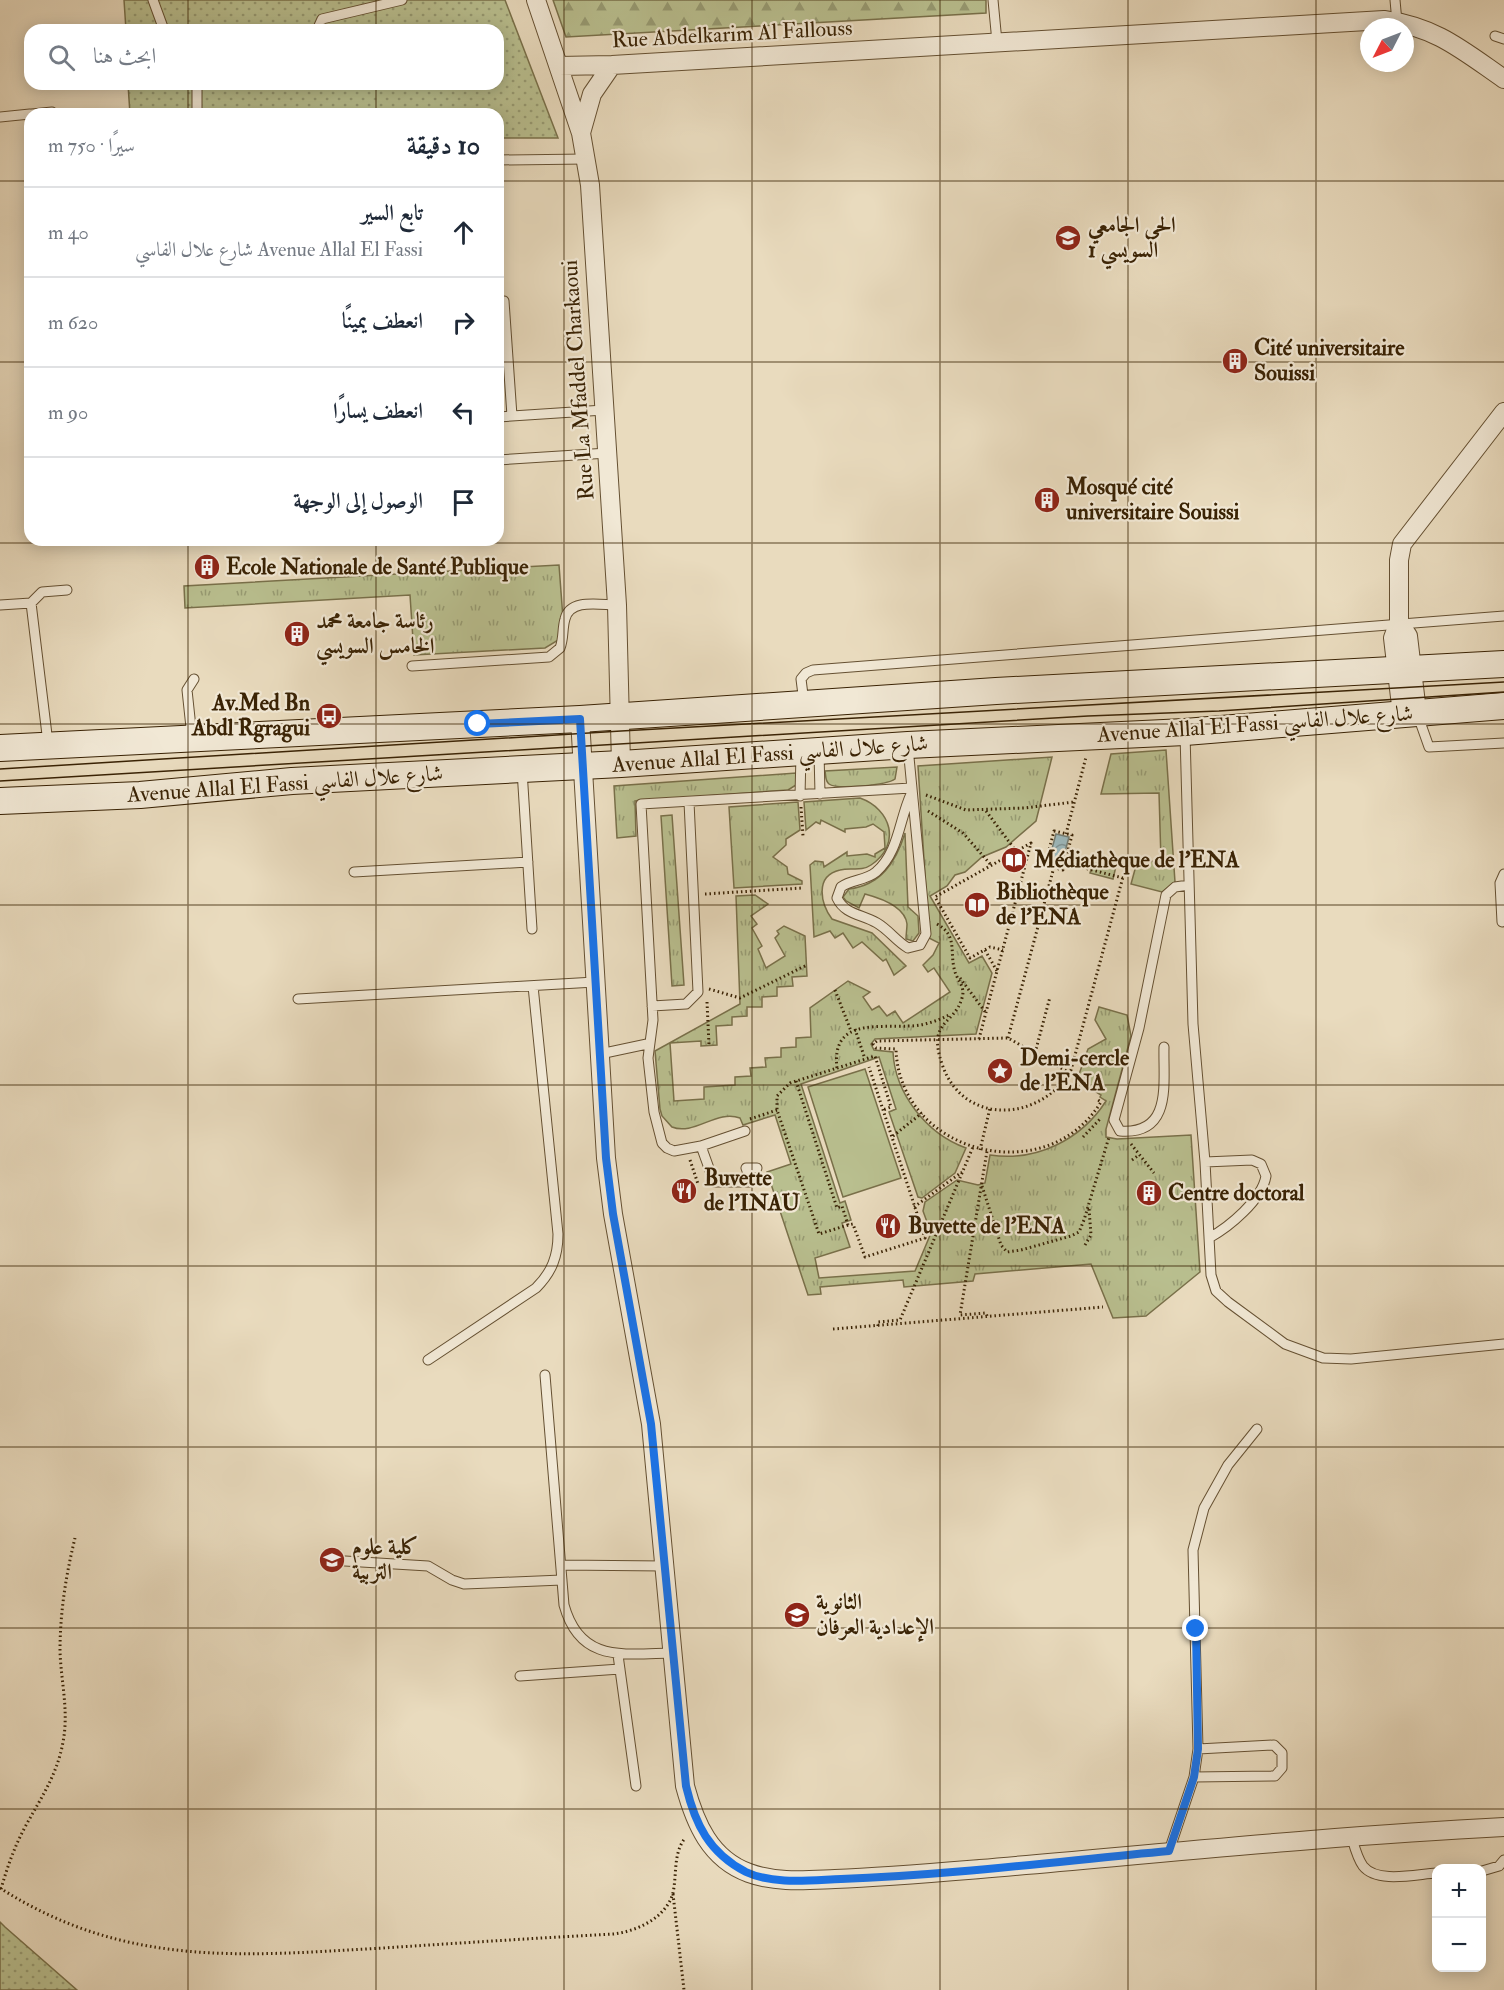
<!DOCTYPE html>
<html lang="ar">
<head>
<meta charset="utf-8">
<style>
	body { margin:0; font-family:"IM FELL Double Pica",Amiri,serif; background:#f6f6f7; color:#1f2937; direction:rtl }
	.controls { position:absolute; right:18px; bottom:18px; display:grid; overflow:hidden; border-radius:12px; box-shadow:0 3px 15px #0003 }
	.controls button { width:54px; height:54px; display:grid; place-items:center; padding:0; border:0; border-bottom:2px solid #e0e1e3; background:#fff; color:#1f2937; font:30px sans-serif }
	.compass { position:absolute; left:1360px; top:18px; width:54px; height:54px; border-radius:50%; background:#fff; box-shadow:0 3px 15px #0003; rotate:228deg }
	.stop { position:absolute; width:18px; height:18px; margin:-14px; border:4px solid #1a73e8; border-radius:50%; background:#fff }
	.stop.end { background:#1a73e8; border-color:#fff; box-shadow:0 2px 6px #0008 }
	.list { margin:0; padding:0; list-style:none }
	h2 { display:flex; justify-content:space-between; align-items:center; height:78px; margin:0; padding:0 24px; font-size:26px }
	h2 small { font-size:20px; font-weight:400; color:#747a83 }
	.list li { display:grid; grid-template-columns:39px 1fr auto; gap:18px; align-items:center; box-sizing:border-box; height:90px; padding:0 24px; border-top:2px solid #e0e1e3 }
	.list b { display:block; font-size:22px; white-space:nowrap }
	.list p { margin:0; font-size:20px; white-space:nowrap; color:#747a83 }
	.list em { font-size:20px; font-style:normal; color:#747a83 }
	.icon { flex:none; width:33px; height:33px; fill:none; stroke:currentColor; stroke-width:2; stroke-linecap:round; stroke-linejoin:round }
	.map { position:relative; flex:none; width:1504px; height:1990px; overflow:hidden; direction:ltr }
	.search { position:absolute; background:#fff; box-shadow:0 3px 15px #0003; left:24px; top:24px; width:480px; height:66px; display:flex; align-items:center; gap:15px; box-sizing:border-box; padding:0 21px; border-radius:18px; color:#747a83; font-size:22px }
	.panel { position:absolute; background:#fff; box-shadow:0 3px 15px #0003; left:24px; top:108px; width:480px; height:438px; border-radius:18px; direction:rtl }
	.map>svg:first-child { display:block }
	.grass { fill:url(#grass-tufts); stroke:#79704a; stroke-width:1.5 }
	.forest { fill:url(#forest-firs); stroke:#79704a; stroke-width:1.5 }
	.garden { fill:url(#garden-dots); stroke:#79704a; stroke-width:1.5 }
	.pitch { fill:#b9bf8f; stroke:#79704a; stroke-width:1.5 }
	.water { fill:url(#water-waves); stroke:#747c72; stroke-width:1.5 }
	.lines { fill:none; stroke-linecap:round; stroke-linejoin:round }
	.lane-casing { stroke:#655032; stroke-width:11 }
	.street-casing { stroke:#655032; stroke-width:20 }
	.secondary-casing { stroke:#392204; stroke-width:28 }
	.path { stroke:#392204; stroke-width:3; stroke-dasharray:1.5 3; stroke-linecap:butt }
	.lane { stroke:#f1e8d5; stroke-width:9 }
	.street { stroke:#f1e8d5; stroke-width:18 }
	.secondary { stroke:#f1e8d5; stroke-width:26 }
	.tram { stroke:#392204; stroke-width:1.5 }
	.route { stroke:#1a73e8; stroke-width:8 }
	.grid { fill:none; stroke:#392204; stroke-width:1.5; stroke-opacity:0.55 }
	.labels { text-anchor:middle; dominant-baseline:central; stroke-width:4.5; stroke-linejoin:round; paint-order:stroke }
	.street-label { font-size:22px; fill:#392204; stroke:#f1e8d5 }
	.poi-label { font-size:22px; font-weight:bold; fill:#392204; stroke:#f1e8d5; text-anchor:start }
</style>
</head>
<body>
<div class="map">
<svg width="1504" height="1990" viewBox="0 0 1504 1990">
	<defs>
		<pattern id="grass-tufts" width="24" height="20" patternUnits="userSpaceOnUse" patternTransform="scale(1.5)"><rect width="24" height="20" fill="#b9bf8f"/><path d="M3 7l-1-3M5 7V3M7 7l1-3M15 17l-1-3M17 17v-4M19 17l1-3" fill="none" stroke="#979b73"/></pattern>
		<pattern id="forest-firs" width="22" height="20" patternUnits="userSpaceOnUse" patternTransform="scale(1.5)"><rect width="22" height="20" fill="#b9bf8f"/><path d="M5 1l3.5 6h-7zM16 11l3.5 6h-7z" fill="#979b73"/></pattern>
		<pattern id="garden-dots" width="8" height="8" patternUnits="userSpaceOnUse" patternTransform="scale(1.5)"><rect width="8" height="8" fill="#b9bf8f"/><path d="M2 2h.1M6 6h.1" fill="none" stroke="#979b73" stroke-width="1.8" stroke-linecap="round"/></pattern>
		<pattern id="water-waves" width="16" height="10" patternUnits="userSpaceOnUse" patternTransform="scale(1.5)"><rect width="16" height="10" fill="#9cb8bc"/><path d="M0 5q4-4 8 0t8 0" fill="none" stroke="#809597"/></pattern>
	</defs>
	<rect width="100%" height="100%" fill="#e9dbbe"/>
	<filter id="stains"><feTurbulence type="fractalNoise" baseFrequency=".00333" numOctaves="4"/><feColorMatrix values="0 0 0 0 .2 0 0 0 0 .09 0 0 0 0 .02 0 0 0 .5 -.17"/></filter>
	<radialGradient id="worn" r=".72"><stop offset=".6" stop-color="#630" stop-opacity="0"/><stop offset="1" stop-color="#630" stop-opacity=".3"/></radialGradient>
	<!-- grass -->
	<path class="grass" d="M559,565L564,632L560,639L545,648L414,655L410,595L185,608L184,586Z
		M1166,750L1175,882L1162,892L1131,884L1137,862L1161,861L1159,793L1101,794L1111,754Z
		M1052,757L1036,821L1006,847L982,857L965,872L955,875L947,886L930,896L969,963L982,956L992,973L976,1034L875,1039L871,1044L874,1050L893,1052C895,1094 927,1134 966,1148L955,1173L922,1198L918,1197L889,1112L896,1109L879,1057L801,1084L840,1203L845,1201L851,1220L842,1223L850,1247L815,1258L819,1278L915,1271L931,1233L923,1211L925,1202L957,1180L978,1185L985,1183L990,1155C1036,1162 1081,1140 1106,1101L1100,1097L1101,1095L1077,1080L1088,1049L1106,1039L1095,1020L1099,1007L1127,1015L1131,1036L1106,1129V1137L1117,1139L1191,1135L1200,1272L1146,1316L1113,1318L1091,1264L975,1274L973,1281L904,1287L903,1280L820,1287L821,1294L808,1295L767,1172L791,1164L775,1115L743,1125L740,1118C717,1109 694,1136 672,1127L662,1116L660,1109L655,1051L740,1004L736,896L755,895L768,904L751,916L757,924L752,928L762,946L758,949L766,968L785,956L775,938L779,934L777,931L784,926L805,936L807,976L792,977L793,986L777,987V996L762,997V1007H747V1016L732,1017V1025L716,1026L717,1045L701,1046V1041L670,1043L674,1101L704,1099V1087L735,1085V1077L751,1076L750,1068L766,1067L765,1058L781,1057V1048L796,1047V1038L811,1037L810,1008L848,981L870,992L863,997L872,1010L879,1006L887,1016L895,1011L903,1023L950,992L934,968L928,972L923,965L933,955L939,943L929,938L918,766Z
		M897,767L895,779C887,785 837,790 829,784C825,781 826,776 825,771Z
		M796,773V785L788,790L635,801L636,836L617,838L614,786Z
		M860,798C891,809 902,844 871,865C861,872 851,867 840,870C814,876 821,904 832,919L872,933L906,966L894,975L886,959L883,961L862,942L853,948L843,933L835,938L830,931L814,937L810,865L815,861L823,862L824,867L847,852V856L867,854L875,857V854L885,848L884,832L873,824L866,827L845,829V832L821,820L820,824L816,822L806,830L804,802Z
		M798,802L800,830L786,839V845L773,857L787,867L788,874L802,881V884L734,888L729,807Z
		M672,815L684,985L672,986L661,816Z
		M905,833L908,907L918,916L919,933L913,941L906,939C906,934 907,929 907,924C905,907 880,898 865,894L859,908L846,901L843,897L849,889C881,885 896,862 905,833Z
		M1117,862L1113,879L1090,873L1093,863Z"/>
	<!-- forest -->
	<path class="forest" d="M553,0H986V13L566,37Z"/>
	<!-- garden -->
	<path class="garden" d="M124,0H505L558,138H498V114H130L128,84H498V30H126Z
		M0,1922L5,1927L77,1990H0Z"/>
	<!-- pitch -->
	<path class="pitch" d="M865,1069L901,1178L843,1197L808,1087Z"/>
	<!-- water -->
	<path class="water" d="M1056,834L1069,837L1061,867L1048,863Z"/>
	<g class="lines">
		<!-- lane casing -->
		<g class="lane-casing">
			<path id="lane" d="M153,0L164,30
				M993,0L997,42
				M1395,0L1397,22
				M317,30L322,19L402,0
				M1495,36L1504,39
				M197,84V114
				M32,114L52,112
				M0,117L30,114
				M498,160L586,159
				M504,301L512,416
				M498,417L604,410
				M498,460L608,453
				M0,605L31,603
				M412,666L549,657L560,648C564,638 562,629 565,619C570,598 600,605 617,605
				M804,703L801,679L806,673L813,670L1504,616
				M1418,716L1429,747L1504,743
				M1185,734L1193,1024L1205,1162L1211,1275L1216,1291L1228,1302L1285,1344L1323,1358L1351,1359L1504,1344
				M192,737L187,690L194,679
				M48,743L31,603L42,592L67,590
				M908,747L926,934L920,945L908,948C896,941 889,930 877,923C862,914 845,915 837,898L841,887C852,879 865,881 876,872C899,852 899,820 911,794
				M819,752L820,794
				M522,770L532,929
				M800,796L801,754
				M354,872L528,862
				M1502,922L1500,883L1504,874
				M298,999L595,982
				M652,1006L686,1004L698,992L689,802
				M1164,1047C1163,1083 1173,1135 1120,1131L1114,1120L1139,1028L1166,895L1175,887L1189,885
				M600,1054L647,1044
				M745,1131L701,1146L714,1182H751L746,1168H757
				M701,1146L674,1151L667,1148L662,1143L654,1112L648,1058L653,1020L641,804L911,788
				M1205,1162L1252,1160L1261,1164L1266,1176C1262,1200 1229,1227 1209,1238
				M428,1360L536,1288C552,1272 558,1256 558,1234L533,986
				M545,1375L564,1605C580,1663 623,1654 672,1653
				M345,1561L428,1566L452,1580L464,1584L562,1580
				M561,1565L664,1566
				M618,1655L636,1786
				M520,1676L620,1669
				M1194,1777L1275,1776L1282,1768V1753L1274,1745L1198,1749
				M1351,1835C1354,1845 1357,1858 1363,1866C1377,1884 1417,1874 1436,1873
				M1169,1851L1194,1777L1198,1749L1193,1550L1204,1508L1228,1465L1257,1429
				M1482,1871L1499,1866L1504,1860"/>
		</g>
		<!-- street casing -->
		<g class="street-casing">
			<path id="street" d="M536,0L581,133L590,185L617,605L621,764
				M559,66L612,65L1384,20C1436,27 1462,50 1504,79
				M581,133L592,94L612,65
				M1399,622L1408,636L1417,712
				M1402,714L1393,638L1399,622V560L1402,544L1504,412
				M580,719L606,1158L613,1214L651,1424L685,1786C695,1823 710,1859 749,1873C776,1883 807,1880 835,1879C883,1877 931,1873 980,1869C1155,1854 1329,1836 1504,1827"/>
		</g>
		<!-- secondary casing -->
		<g class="secondary-casing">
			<path id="secondary" d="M0,748L580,719L996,691L1504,664
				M0,801L140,795L292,781L621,764L908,745L1185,732L1504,706"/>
		</g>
		<!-- path -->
		<path class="path" d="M926,795L966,810L1024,808L1074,802
			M801,807L803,836
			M928,811L963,833L991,865
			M986,811L1016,851
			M1054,831L1072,835L1063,870L1045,865Z
			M1066,834L1086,757
			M1065,863L1123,878
			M705,894L802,888
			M937,924C957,935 950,950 954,968C956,980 966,986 962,998C954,1026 927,1020 942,1064C963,1127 1041,1122 1071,1070L1127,862
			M985,950L997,971
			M960,978L986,1013
			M709,989L740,998L807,965
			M835,990L851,1031
			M707,1002L709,1045
			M855,1029L865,1059
			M1008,1038L1054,867
			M979,1039C996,974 1014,908 1031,843L935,897L970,958L990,947L1003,950
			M1035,1053L1050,997
			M837,1068C831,1018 878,1028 909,1026C923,1026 937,1021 949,1015
			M1070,1073L1008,1038L877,1041L873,1044L876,1048L896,1049C899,1154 1047,1191 1101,1102L1098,1100
			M796,1081L837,1208L842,1206L848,1225L853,1224L865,1257L925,1238L869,1067
			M750,1119L777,1110
			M893,1136L922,1113
			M1083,1137L1101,1118
			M1131,1144L1154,1173
			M980,1150L990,1108
			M690,1160L698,1184
			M1132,1160L1139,1155
			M982,1186L1001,1245L1007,1252L1021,1250L1071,1236L1079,1232L1084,1220L1109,1137
			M914,1207L962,1172
			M848,1225L819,1234L777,1110V1096L790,1083L875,1056L891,1107L883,1110
			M1085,1245L1091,1235L1089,1209
			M987,1316L986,1313L960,1315L987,1151
			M878,1326V1322L900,1320L973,1147
			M833,1329L1103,1307
			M0,1888C125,1968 242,1956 383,1948C460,1943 537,1938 614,1934C637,1931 666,1918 673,1893C677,1874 673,1854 685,1838
			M1,1889C7,1868 14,1848 24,1829C40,1799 57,1776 63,1742C69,1711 61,1682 60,1651C60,1612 66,1575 75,1538
			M673,1894L684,1990"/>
		<!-- lane -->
		<use href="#lane" class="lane"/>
		<!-- street -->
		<use href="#street" class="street"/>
		<!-- secondary -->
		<use href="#secondary" class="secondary"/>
		<!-- tram -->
		<path class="tram" d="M0,769L621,731L1504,682
			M0,781L1088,716L1219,711L1504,692"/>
	</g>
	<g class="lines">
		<!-- route -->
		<path class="route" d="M478,724L580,719L606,1158L613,1214L651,1424L686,1786C695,1824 709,1853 746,1872C773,1885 812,1880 841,1879C951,1875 1060,1861 1169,1851L1194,1777L1198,1749L1196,1629"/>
	</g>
	<!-- grid -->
	<path class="grid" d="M188,0V30M376,0V30M564,0V1990M752,0V1990M940,0V1990M1128,0V1990M1316,0V1990M188,84V114M376,84V114M0,181H30M498,181H1504M0,362H30M498,362H1504M188,540V1990M376,540V1990M0,543H1504M0,724H1504M0,905H1504M0,1085H1504M0,1266H1504M0,1447H1504M0,1628H1504M0,1809H1504"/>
	<!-- icons -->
	<defs>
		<g id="university-disc" transform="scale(1.35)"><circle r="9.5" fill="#8f2418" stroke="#f1e8d5"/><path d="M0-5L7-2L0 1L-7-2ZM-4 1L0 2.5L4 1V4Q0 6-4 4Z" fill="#fff"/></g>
		<g id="building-disc" transform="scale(1.35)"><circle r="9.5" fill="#8f2418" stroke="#f1e8d5"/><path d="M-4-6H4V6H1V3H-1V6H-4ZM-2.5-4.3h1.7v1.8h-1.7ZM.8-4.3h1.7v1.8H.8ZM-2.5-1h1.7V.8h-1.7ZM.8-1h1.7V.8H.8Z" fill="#fff"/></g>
		<g id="bus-disc" transform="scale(1.35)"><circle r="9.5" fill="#8f2418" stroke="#f1e8d5"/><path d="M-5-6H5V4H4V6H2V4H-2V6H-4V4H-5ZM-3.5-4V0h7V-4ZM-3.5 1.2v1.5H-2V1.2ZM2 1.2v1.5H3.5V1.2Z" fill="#fff"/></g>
		<g id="library-disc" transform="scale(1.35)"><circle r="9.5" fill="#8f2418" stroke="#f1e8d5"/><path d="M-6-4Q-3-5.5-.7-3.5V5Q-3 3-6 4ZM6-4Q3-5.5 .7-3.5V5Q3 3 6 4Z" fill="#fff"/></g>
		<g id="sight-disc" transform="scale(1.35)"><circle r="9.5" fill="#8f2418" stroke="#f1e8d5"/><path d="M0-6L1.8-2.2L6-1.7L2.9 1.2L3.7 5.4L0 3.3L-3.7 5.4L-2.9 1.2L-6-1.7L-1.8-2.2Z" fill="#fff"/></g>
		<g id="restaurant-disc" transform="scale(1.35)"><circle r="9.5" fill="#8f2418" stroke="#f1e8d5"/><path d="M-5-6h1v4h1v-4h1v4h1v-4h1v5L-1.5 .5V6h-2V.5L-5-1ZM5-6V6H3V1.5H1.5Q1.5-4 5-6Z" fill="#fff"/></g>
		<g id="school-disc" transform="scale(1.35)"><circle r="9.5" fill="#8f2418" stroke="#f1e8d5"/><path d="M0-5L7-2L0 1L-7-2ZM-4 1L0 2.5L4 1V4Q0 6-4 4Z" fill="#fff"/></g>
	</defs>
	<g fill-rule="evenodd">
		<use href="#university-disc" x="1068" y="238"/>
		<use href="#building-disc" x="1235" y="361"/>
		<use href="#building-disc" x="1047" y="500"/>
		<use href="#building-disc" x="207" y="567"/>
		<use href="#building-disc" x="297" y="634"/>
		<use href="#bus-disc" x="329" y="716"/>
		<use href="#library-disc" x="1014" y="860"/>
		<use href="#library-disc" x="977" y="905"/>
		<use href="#sight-disc" x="1000" y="1071"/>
		<use href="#restaurant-disc" x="684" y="1191"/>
		<use href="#building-disc" x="1149" y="1193"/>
		<use href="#restaurant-disc" x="888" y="1226"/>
		<use href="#university-disc" x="332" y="1560"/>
		<use href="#school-disc" x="797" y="1615"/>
	</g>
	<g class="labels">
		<!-- street labels -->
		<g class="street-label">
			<text transform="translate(732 34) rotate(-3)">Rue Abdelkarim Al Fallouss</text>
			<text transform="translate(578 380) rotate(-94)">Rue La Mfaddel Charkaoui</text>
			<text transform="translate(1255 724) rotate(-4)">Avenue Allal El Fassi شارع علال الفاسي</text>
			<text transform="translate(770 754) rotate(-4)">Avenue Allal El Fassi شارع علال الفاسي</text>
			<text transform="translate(285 784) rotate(-4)">Avenue Allal El Fassi شارع علال الفاسي</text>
		</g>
		<!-- poi labels -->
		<g class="poi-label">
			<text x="1088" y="225">الحي الجامعي<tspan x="1088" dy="25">السويسي 1</tspan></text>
			<text x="1254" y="348">Cité universitaire<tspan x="1254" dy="25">Souissi</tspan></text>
			<text x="1066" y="487">Mosqué cité<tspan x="1066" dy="25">universitaire Souissi</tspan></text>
			<text x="226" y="567">Ecole Nationale de Santé Publique</text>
			<text x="316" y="621">رئاسة جامعة محمد<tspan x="316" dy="25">الخامس السويسي</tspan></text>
			<text x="310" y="703" text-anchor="end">Av.Med Bn<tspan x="310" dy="25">Abdl Rgragui</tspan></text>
			<text x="1034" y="860">Médiathèque de l'ENA</text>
			<text x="996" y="892">Bibliothèque<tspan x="996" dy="25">de l'ENA</tspan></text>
			<text x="1020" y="1058">Demi-cercle<tspan x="1020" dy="25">de l'ENA</tspan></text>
			<text x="704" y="1178">Buvette<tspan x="704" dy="25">de l'INAU</tspan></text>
			<text x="1168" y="1193">Centre doctoral</text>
			<text x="908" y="1226">Buvette de l'ENA</text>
			<text x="352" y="1547">كلية علوم<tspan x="352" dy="25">التربية</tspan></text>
			<text x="816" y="1602">الثانوية<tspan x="816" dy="25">الإعدادية العرفان</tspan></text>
		</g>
	</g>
	<rect width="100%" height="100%" filter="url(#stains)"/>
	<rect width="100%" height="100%" fill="url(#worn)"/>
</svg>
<div class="controls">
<button>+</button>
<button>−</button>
</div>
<svg class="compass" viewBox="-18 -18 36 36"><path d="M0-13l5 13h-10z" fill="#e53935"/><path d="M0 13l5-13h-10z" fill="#747a83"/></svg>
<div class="stop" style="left:478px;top:724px"></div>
<div class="stop end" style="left:1196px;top:1629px"></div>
<div class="search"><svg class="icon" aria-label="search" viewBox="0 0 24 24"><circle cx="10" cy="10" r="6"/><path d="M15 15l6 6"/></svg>ابحث هنا</div>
<section class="panel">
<h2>10 دقيقة<small>سيرًا · 750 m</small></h2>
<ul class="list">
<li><svg class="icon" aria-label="ahead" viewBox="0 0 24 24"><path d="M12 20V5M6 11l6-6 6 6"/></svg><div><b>تابع السير</b><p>Avenue Allal El Fassi شارع علال الفاسي</p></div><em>40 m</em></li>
<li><svg class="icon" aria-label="right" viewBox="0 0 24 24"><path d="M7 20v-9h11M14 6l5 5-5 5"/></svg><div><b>انعطف يمينًا</b></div><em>620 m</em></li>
<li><svg class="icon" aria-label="left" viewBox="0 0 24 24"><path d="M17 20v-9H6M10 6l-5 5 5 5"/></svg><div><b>انعطف يسارًا</b></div><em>90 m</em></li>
<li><svg class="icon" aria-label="arrive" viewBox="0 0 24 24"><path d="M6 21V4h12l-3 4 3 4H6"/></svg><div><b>الوصول إلى الوجهة</b></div></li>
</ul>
</section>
</div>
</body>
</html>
